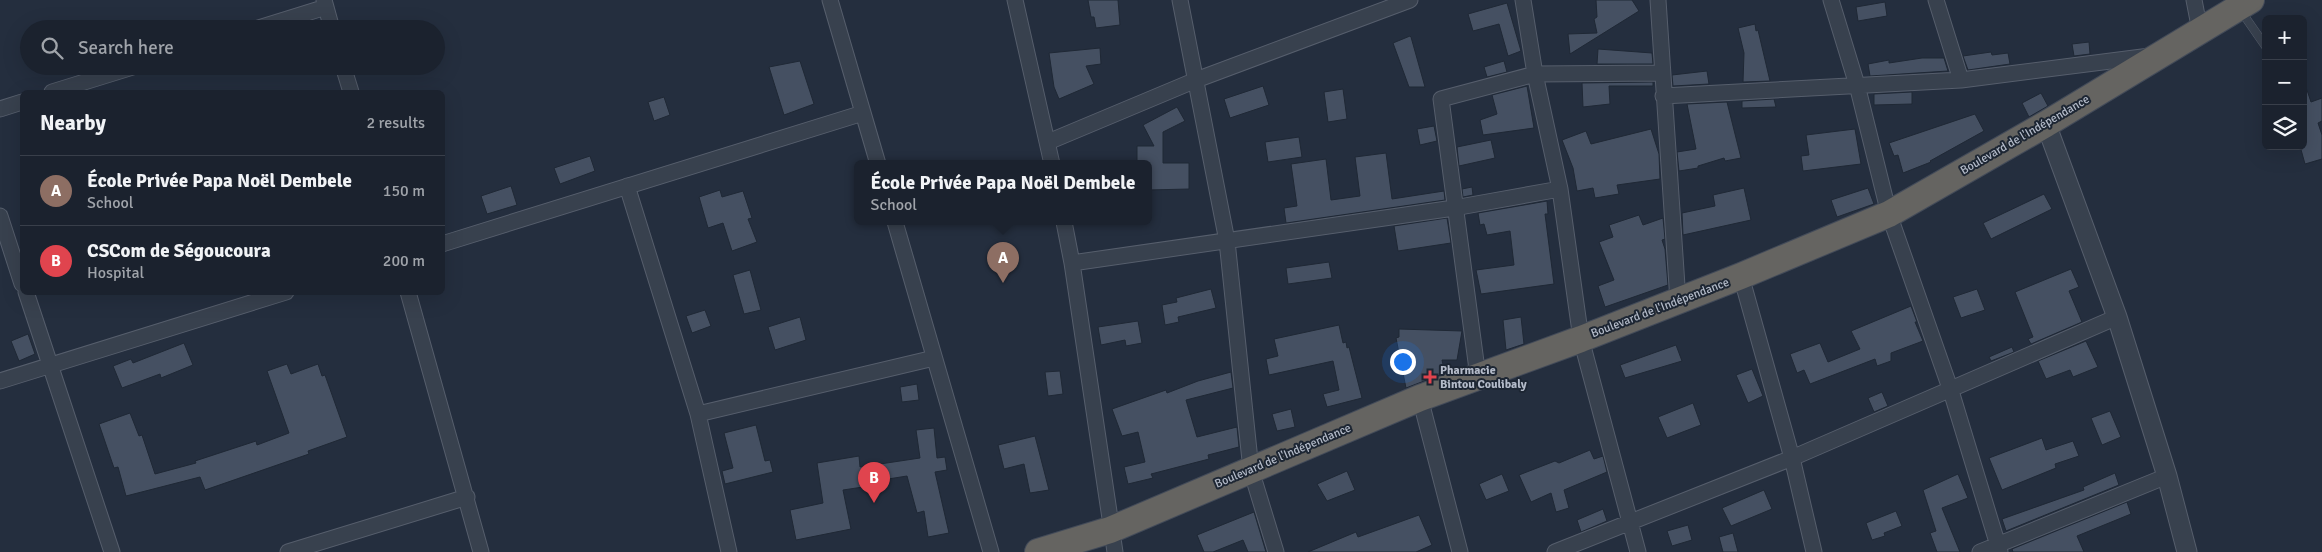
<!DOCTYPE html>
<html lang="en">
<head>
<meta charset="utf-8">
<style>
	body { margin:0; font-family:Signika,sans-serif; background:#242a36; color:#f1f3f6 }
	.controls { position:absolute; right:15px; top:15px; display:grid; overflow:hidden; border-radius:8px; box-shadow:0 5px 20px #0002 }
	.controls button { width:45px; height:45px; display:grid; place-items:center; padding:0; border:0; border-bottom:1px solid #393f4a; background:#1b222e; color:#f1f3f6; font:25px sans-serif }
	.you { position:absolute; left:1402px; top:361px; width:18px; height:18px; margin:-12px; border:4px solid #fff; border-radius:50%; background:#1a73e8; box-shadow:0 0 0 8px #1a73e833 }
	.badge { display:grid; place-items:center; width:32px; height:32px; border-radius:50%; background:#d93025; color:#fff; font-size:16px; font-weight:700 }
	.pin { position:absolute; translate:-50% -41px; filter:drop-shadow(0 1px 2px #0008) }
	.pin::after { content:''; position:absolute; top:26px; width:18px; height:15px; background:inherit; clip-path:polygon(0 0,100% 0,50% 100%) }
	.popup { position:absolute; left:854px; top:160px; width:298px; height:65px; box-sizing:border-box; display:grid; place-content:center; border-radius:8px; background:#1b222e; filter:drop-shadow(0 1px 4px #0005); font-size:16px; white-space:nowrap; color:#a0a4aa }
	.popup b { font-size:19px; color:#f1f3f6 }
	.popup::after { content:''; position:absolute; left:50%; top:100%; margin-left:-10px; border:10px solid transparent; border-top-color:#1b222e }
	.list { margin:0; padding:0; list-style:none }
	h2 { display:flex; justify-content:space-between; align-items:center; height:65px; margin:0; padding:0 20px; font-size:21px }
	h2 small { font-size:16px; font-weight:400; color:#a0a4aa }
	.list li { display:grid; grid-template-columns:32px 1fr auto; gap:15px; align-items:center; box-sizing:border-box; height:70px; padding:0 20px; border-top:1px solid #393f4a }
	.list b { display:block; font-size:19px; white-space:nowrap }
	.list p { margin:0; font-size:16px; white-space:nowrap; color:#a0a4aa }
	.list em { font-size:16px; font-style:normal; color:#a0a4aa }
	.icon { flex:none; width:28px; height:28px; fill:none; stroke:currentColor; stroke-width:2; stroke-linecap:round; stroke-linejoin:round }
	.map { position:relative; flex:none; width:2322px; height:552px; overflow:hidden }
	.search { position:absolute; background:#1b222e; box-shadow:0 5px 20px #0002; left:20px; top:20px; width:425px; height:55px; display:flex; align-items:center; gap:12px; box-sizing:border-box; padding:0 18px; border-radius:28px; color:#a0a4aa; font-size:19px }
	.panel { position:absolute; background:#1b222e; box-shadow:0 5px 20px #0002; left:20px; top:90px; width:425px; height:205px; border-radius:8px }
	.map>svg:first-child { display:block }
	.building { fill:#455062; stroke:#1f2835 }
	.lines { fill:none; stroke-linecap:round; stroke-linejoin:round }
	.service-casing { stroke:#565e6c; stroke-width:9 }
	.minor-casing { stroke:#565e6c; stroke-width:17 }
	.tertiary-casing { stroke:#565e6c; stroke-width:21 }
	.trunk-casing { stroke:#434b59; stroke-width:28 }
	.service { stroke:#38414e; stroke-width:8 }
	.minor { stroke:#38414e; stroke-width:15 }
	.tertiary { stroke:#38414e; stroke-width:19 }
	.trunk { stroke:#656461; stroke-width:26 }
	.health-dot { fill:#e0444e; stroke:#1d2633; stroke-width:2 }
	.labels { text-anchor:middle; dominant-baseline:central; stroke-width:4; stroke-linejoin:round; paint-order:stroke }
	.street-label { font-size:12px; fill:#b4bbc9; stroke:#1d2633 }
	.poi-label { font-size:12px; font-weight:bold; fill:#b4bbc9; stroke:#1d2633; text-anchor:start }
</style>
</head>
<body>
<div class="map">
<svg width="2322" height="552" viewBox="0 0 2322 552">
	<rect width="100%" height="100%" fill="#242e3e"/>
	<!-- building -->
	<path class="building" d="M1088,0H1118L1120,25L1096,28L1094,17H1091Z
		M1596,0H1632L1639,11L1570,54L1568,34L1597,33L1594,19L1597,17Z
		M1885,2L1887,16L1858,21L1856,7Z
		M1507,3L1521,51L1508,56L1499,24L1473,31L1468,14Z
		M1755,24L1756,31L1758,30L1770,81L1743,82L1744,53L1738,28Z
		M1410,36L1411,37L1425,87H1409L1393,43Z
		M2089,42L2090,54L2074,56L2072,44Z
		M1100,48L1101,64L1086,66L1094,84L1059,99L1054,87L1049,53Z
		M1598,49L1652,53L1653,64H1597Z
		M1991,52L1992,55L2008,53L2010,64L1968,70L1963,56Z
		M1922,58H1944L1948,71L1870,76L1868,64L1889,60V63Z
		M800,61L814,104L784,115L769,67Z
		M1504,61L1507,72L1487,77L1484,67Z
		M1707,71L1709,84L1673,86L1672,75Z
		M1653,82V86H1609L1610,104L1583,107L1582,83Z
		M1263,86L1269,105L1230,118L1224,99Z
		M1527,86L1534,128L1483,135L1480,120L1497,114L1492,95Z
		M2303,87H2306L2311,102L2322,98V121L2318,123L2322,135V159L2305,164L2300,146H2303Z
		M1343,89L1347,119L1328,122L1324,92Z
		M1912,92V104L1874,105V94Z
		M2041,93L2048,106L2029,117L2022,103Z
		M664,97L670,115L654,121L648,102Z
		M1774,99L1776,107L1742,108V101Z
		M1727,102L1741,158L1725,161L1724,158L1698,166V168L1679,171L1677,152L1696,149L1687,104Z
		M1177,107L1185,121L1163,132V163H1189V189L1148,190V164H1137V146H1154L1143,125Z
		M1975,114L1984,131L1930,161L1931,162L1903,173L1898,155L1894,156L1889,143Z
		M1434,126L1437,141L1420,145L1417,129Z
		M1651,129L1659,154L1660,179L1617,185L1619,194L1595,198L1593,188L1577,191L1573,168L1562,140L1586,131L1591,144Z
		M1855,129L1861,164L1803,171L1801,156L1809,155L1806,135Z
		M1299,137L1302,157L1268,162L1265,142Z
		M1491,140L1495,158L1459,166L1457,147Z
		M1386,153L1392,199L1444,191L1445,200L1286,223L1284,208L1297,206L1291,164L1326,159L1331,200L1360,196L1355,157Z
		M590,156L595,171L560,184L554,168Z
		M511,186L517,205L487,214L481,196Z
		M1472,187L1473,195L1463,197L1462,189Z
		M1744,188L1751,220L1683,235L1682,213L1715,206L1713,195Z
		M1868,188L1874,204L1837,217L1831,200Z
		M720,190L722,197L743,191L752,218L748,219L757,242L732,251L723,223L708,228L699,197Z
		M2044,194L2052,209L1991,239L1983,223Z
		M1547,201L1548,214H1545L1554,284L1481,294L1476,270L1514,265L1510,231L1487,235L1484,224L1480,225L1478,213Z
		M1639,215L1643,225L1663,218L1665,239L1662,240L1665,249L1668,285L1605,307L1598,286L1614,280L1599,242L1613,237L1609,225Z
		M1447,218L1451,243L1398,251L1394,226Z
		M1329,262L1332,278L1288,284L1286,268Z
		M2071,269L2079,287L2069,291L2082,322L2031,344L2028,339L2033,337L2015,292Z
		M750,270L761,310L744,314L733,275Z
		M1211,289L1216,308L1178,317L1179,322L1165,325L1162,305L1177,302L1176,298Z
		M1977,289L1985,310L1961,318L1953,297Z
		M1911,306L1917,322H1915L1923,341L1891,353V361L1877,366L1875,359L1810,384L1804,370L1797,373L1790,354L1820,343L1828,362L1860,349L1851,331Z
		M705,310L711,326L692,333L686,316Z
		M800,317L806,340L775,350L768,327Z
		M1521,317L1524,344L1506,350L1503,320Z
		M1138,321L1142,343L1126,346L1125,340L1101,345L1098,327Z
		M1339,325L1343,343L1346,342L1347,348L1349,347L1362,398L1327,407L1323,394L1339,390L1333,361L1269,375L1266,359L1278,356L1274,339Z
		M1399,329L1462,331L1457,360H1442L1445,373L1406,388L1396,338L1399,337Z
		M28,334L35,354L19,361L11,341Z
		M2086,341L2098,367L2073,377L2070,370L2046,379L2038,361Z
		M184,343L193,365L161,378L160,374L122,388L113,366L131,359L133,363Z
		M1676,345L1682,361L1625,378L1620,365Z
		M2012,347L2014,352L1991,361L1989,357Z
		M287,364L291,374L318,364L322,376L325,375L347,437L308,451L309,454L205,490L200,477L126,496L118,467L114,468L99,424L130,413L139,436L142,435L155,474L196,463L195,461L256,441L257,445L289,433L267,371Z
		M1752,369L1763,396L1748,403L1736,375Z
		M1060,371L1063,394L1048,396L1045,372Z
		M1231,372L1233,388L1186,400L1197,437L1237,427L1239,447L1208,455L1209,459L1151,474L1153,478L1128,484L1124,467L1145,462L1138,432L1122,436L1112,409L1166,390L1167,393L1198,381Z
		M917,384L919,400L902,402L900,387Z
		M1882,392L1888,406L1874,412L1868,398Z
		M1693,403L1701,425L1667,438L1658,417Z
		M1291,409L1295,427L1277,431L1272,414Z
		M2110,411L2121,437L2102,445L2091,418Z
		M756,425L765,461L770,460L773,472L725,484L722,471L733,468L724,433Z
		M934,428L937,458L945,457L947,470L935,472L949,533L928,537L924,511L917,513L907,476L863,483V487L843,490L851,529L796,540L790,510L823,503L817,463L859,456L860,467L920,458L916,430Z
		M1035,436L1049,490L1030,493L1024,464L1004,469L998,445Z
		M2042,438L2046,450L2073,441L2079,456L2055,464L2056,468L2002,490L1989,458Z
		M1590,450L1594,459L1603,456L1607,472L1564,490L1569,508L1556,512L1551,493L1531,502L1519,475L1555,461L1559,463Z
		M1347,471L1355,490L1327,501L1317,484Z
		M2115,473L2119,485L2006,531L2002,519L2084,490L2083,487Z
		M1502,474L1509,491L1486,500L1479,484Z
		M1958,474L1968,498L1942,508L1960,552H1937L1930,533L1936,531L1923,490Z
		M1764,490L1772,509L1731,526L1722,508Z
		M2127,502L2131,514L2077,536L2084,552H2013L2012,549Z
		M1603,509L1607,521L1581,532L1577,520Z
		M1896,511L1902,526L1884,533L1885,536L1872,540L1866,523Z
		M1254,512L1266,552H1248L1243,540L1213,552H1204L1197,535Z
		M1419,515L1432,545L1416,552H1308L1356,532L1358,537Z
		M1688,525L1692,540L1672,546L1667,531Z
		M1733,533L1738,552H1723L1719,537Z"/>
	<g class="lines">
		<!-- service casing -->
		<g class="service-casing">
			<path id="service" d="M2241,11L2266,47"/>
		</g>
		<!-- minor casing -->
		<g class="minor-casing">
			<path id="minor" d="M324,0L332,29
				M830,0L878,164
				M1015,0L1052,164
				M1180,0L1227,241L1251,470L1276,552
				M1523,0L1535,74L1560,189L1581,339L1638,552
				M1658,0L1678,301
				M1831,0L1857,85L1889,214L1951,391L2000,552
				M1936,0L1961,80
				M2194,0L2200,31
				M255,29L326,7
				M343,66L351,92
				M52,92L136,66
				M1663,96L1961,80L2150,56
				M0,109L22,102
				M1048,142L1196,80L1410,0
				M627,186L698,414L729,552
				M0,216L22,284
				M895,222L991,552
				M1064,222L1072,263L1115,552
				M442,244L863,113
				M1072,263L1454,208L1560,189
				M1741,276L1792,458L1814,552
				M26,292L112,552
				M408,292L481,552
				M1478,377L1441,99L1535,74L1662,73
				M0,381L286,292
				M1420,398L1460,552
				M698,414L934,358
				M288,552L467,497
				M1555,552L1792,458L2117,317
				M1980,552L2167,476"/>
		</g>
		<!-- tertiary casing -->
		<g class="tertiary-casing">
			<path id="tertiary" d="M2046,124L2117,317L2167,476L2187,552"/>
		</g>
		<!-- trunk casing -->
		<g class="trunk-casing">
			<path id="trunk" d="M1038,552L1110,530L1420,398L1581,339L1741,276L1889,214L2046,124L2251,0"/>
		</g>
		<!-- service -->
		<use href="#service" class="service"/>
		<!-- minor -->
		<use href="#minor" class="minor"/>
		<!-- tertiary -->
		<use href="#tertiary" class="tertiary"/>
		<!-- trunk -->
		<use href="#trunk" class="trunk"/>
	</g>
	<!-- markers -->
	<path class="health-dot" d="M1427.5 369.5h5v5h5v5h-5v5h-5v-5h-5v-5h5z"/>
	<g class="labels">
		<!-- street labels -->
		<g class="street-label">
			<text transform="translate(2025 135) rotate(-30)">Boulevard de l'Indépendance</text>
			<text transform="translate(1660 308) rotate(-21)">Boulevard de l'Indépendance</text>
			<text transform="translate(1283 456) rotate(-23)">Boulevard de l'Indépendance</text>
		</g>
		<!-- poi labels -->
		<g class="poi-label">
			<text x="1440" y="370">Pharmacie<tspan x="1440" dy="14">Bintou Coulibaly</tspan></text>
		</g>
	</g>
</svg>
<div class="controls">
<button>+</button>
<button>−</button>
<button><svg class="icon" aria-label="layers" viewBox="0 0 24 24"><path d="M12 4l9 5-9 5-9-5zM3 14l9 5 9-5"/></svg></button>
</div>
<div class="you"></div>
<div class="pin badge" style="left:1003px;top:283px;background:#8d6e63">A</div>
<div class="popup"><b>École Privée Papa Noël Dembele</b>School</div>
<div class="pin badge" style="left:874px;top:503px;background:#e0444e">B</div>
<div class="search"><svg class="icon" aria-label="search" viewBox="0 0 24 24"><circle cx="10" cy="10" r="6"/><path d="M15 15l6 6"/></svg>Search here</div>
<section class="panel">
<h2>Nearby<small>2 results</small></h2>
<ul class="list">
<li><span class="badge" style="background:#8d6e63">A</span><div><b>École Privée Papa Noël Dembele</b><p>School</p></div><em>150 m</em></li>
<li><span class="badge" style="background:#e0444e">B</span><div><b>CSCom de Ségoucoura</b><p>Hospital</p></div><em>200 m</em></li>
</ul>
</section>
</div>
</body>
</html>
